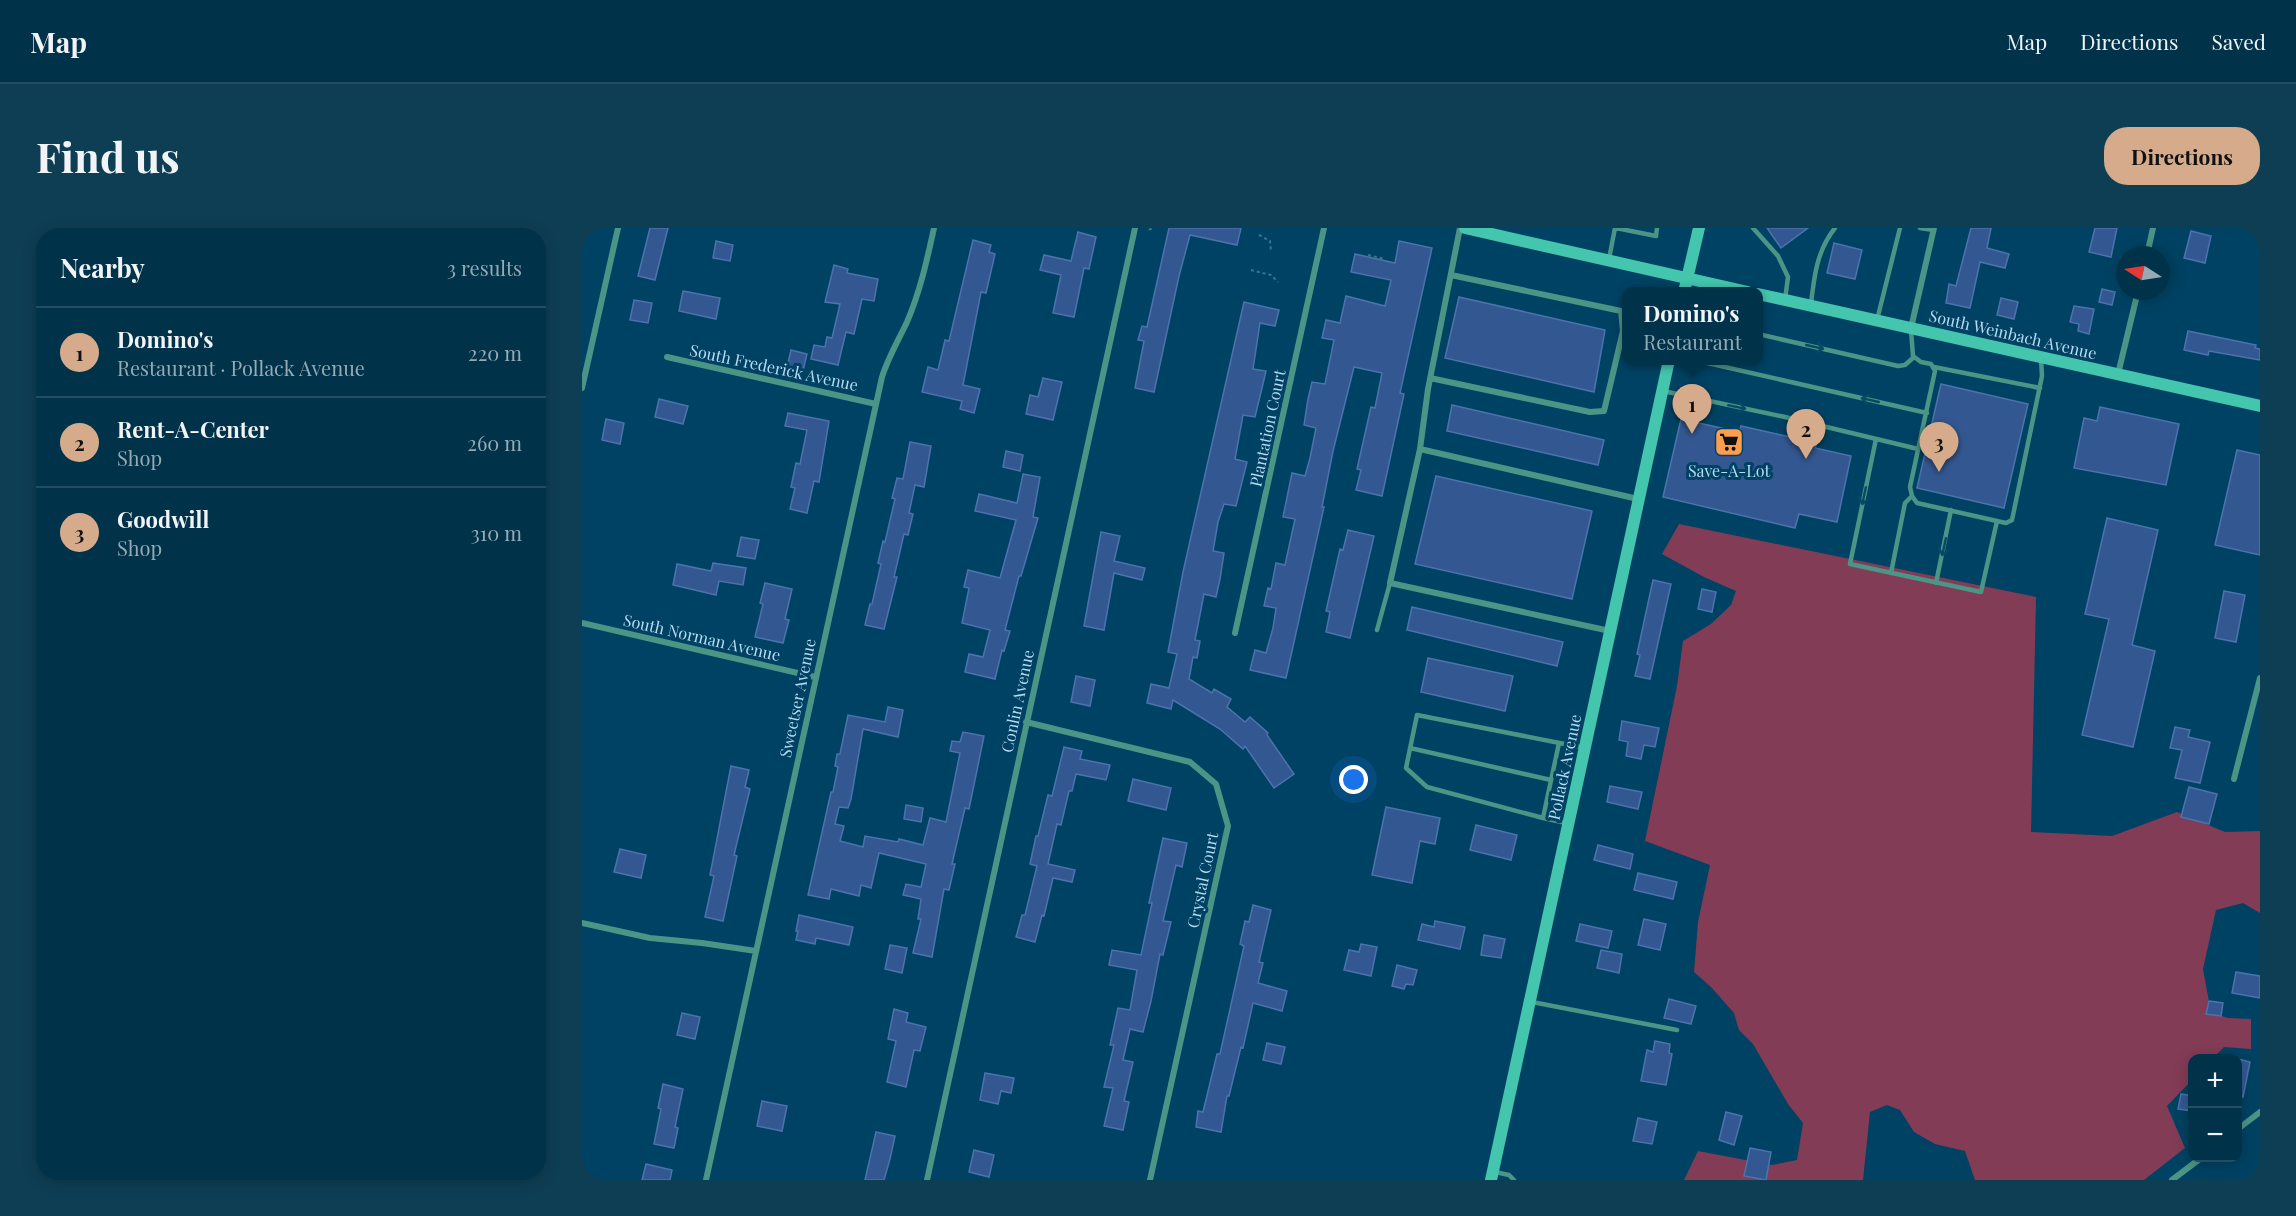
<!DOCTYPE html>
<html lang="en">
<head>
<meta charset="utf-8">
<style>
	body { margin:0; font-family:"Playfair Display",serif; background:#0e3e54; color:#f1f3f6 }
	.controls { position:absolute; right:18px; bottom:18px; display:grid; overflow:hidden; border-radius:12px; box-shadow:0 3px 15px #0003 }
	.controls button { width:54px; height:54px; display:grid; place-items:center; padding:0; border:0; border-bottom:2px solid #224d62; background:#00324a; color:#f1f3f6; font:30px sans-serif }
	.compass { position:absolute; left:1534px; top:18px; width:54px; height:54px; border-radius:50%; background:#00324a; box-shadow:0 3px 15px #0003; rotate:282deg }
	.you { position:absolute; left:772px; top:552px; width:21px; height:21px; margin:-15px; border:4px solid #fff; border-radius:50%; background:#1a73e8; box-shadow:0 0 0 9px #1a73e833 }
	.badge { display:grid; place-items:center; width:39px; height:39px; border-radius:50%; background:#d6ab8b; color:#111; font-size:20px; font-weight:700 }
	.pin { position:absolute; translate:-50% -50px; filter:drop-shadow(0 2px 3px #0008) }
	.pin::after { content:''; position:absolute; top:32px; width:21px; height:18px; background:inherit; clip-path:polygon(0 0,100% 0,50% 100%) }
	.popup { position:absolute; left:1040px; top:59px; width:141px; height:78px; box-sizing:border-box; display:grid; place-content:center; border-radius:12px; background:#00324a; filter:drop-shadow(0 2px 4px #0005); font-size:20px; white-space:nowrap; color:#95aab5 }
	.popup b { font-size:22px; color:#f1f3f6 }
	.popup::after { content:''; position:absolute; left:50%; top:100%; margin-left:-12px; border:12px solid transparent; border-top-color:#00324a }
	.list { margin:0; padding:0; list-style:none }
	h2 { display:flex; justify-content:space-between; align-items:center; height:78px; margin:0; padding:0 24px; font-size:26px }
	h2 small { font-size:20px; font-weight:400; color:#95aab5 }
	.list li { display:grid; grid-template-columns:39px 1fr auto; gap:18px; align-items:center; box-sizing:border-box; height:90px; padding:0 24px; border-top:2px solid #224d62 }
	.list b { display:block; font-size:22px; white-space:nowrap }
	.list p { margin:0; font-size:20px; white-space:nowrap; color:#95aab5 }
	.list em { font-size:20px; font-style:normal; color:#95aab5 }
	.map { position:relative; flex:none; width:1678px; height:952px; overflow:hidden; border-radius:24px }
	header { display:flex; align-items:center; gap:36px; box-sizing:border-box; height:84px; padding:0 30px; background:#00324a; border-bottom:2px solid #224d62 }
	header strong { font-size:28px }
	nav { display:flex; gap:33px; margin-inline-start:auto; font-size:21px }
	.intro { display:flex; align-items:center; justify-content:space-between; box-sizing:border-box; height:144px; padding:0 36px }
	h1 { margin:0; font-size:42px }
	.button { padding:15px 27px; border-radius:24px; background:#d6ab8b; color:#111; font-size:21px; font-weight:700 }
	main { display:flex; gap:36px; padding:0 36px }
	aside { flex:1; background:#00324a; border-radius:24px; box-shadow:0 3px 15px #0003 }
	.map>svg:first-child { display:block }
	.green { fill:#833c56 }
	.building { fill:#335891; stroke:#4c73ad; stroke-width:1.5 }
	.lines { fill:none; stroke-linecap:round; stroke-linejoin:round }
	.path { stroke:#3c7492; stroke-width:2; stroke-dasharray:3 3; stroke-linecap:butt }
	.lane { stroke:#4b9586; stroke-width:4.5 }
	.street { stroke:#4b9586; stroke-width:6 }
	.secondary { stroke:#44c5ae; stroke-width:12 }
	.oneway { stroke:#084a66 }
	.labels { text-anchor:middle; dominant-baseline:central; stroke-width:6; stroke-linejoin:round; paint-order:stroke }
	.street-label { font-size:16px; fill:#b8dbf4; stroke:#004263 }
	.poi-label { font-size:16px; fill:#b8dbf4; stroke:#004263 }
</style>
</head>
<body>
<header>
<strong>Map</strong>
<nav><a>Map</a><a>Directions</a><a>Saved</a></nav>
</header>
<div class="intro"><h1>Find us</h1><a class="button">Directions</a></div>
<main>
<aside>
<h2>Nearby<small>3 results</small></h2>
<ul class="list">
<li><span class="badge">1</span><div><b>Domino's</b><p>Restaurant · Pollack Avenue</p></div><em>220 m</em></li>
<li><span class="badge">2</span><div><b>Rent-A-Center</b><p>Shop</p></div><em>260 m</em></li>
<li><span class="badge">3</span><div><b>Goodwill</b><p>Shop</p></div><em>310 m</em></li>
</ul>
</aside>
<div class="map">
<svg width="1678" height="952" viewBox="0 0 1678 952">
	<rect width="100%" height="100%" fill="#004263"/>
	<!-- green -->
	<path class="green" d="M1097,296L1454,369L1449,604L1530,608L1595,584L1643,604L1678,603V685L1661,675L1634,682L1621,741L1629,785L1646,790L1669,791V821L1642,819L1631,830H1610V852L1585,878L1603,920L1562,952H1393L1383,923L1353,916L1332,904L1318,882L1305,877L1288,884L1281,952H1102L1116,923L1190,937L1215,932L1221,895L1206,876L1171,816L1157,802L1152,785L1129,759L1112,744L1116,694L1128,637L1063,613L1095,458L1101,413L1129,396L1149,377L1154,363L1122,349L1080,326Z"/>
	<!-- building -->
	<path class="building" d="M68,0H86L73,52L56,48Z
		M587,0H659L655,17L608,7L597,48L572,164L553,160L562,113L556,112L560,98L565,99Z
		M1185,0H1226L1199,20Z
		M1389,0H1409L1405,20L1427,26L1423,40L1398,34L1388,80L1364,75L1367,56L1374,58Z
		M1513,0H1535L1529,29L1507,24Z
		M1609,3L1629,8L1623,35L1602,30Z
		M496,4L514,9L507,41L502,40L492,89L471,85L479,47L458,42L462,27L489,33Z
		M391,12L409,17L407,24L413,26L404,65L399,64L381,157L398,161L392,185L378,181L380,173L340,164L346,139L356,142L363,112L367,113Z
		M134,13L151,17L148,33L131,30Z
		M817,13L850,20L818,165L822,166L800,268L774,262L779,242L775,241L789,179L793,180L800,145L772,139L751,223L740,279H742L704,450L668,442L673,422L684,425L691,400L694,380L682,378L686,360L689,361L694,335L703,337L713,291L701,289L710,245L723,248L728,230L734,200L722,197L726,171L730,154L743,156L752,112L740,110L744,92L758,95L764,68L803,78L809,52L769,44L773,26L813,35Z
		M1252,15L1280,22L1273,51L1245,45Z
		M252,37L266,41L265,45L296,51L292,73L280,71L272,106L264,104L256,137L229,131L232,117L243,119L245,109L250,110L258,76L243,74Z
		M1520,61L1533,64L1530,77L1517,74Z
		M101,63L138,70L134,91L97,83Z
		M877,69L1023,102L1012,164L863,130Z
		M1419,70L1436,74L1432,91L1415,87Z
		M52,72L70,75L66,95L48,92Z
		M662,74L697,82L693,98L678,95L671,141L684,143L680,160L673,189L661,187L653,231L665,234L654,278L642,276L636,294L631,323L642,325L638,351L634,369L622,366L613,412L618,413L615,430L611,429L607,451L630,465L632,461L649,471L645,479L663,494L668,489L686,505L685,507L712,546L692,560L663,518L661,521L638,501L591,472L589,481L565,475L569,456L587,460L595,426L586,424L601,344Z
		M1492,78L1512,81L1507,106L1496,103L1497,96L1488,94Z
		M1606,103L1674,117L1673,120L1678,121V132L1627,123L1626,127L1602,122Z
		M209,122L225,126L221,143L205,139Z
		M461,150L480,154L471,192L444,186L448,167L456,169Z
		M1359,156L1446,176L1422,280L1335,260Z
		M77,171L106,178L101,196L73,189Z
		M870,177L1022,212L1016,237L865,203Z
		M1518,179L1597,196L1584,257L1492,240L1502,190L1515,193Z
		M206,185L247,193L237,254L232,253L225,285L208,281L213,260L209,259L214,235L218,236L225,202L203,198Z
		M24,191L42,195L38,216L20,212Z
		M1099,191L1157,204L1159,198L1235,215L1233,220L1269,228L1255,294L1217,286L1213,300L1081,269Z
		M328,214L349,218L342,259L333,257L327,285L331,286L326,307L322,306L312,349H315L302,401L283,397L288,376H290L299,336L296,335L301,313L303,314L313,271L310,270L315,250L321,251Z
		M1655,222L1678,227V327L1633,317Z
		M424,223L441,227L438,243L421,239Z
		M441,246L458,249L451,289L456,290L439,348H437L423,402L428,403L422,423L420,422L413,451L383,444L387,426L401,429L408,402L380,395L387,360L382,359L386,342L418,350L434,292L393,283L397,266L435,275Z
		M854,248L1010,283L990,371L833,336Z
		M1525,290L1576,302L1550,417L1573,423L1551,519L1500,507L1527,391L1503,386Z
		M766,302L792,308L768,410L744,404L748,384L744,383L758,321L761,322Z
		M519,304L538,308L532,333L563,340L560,352L532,345L522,402L502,398Z
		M159,309L177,312L173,331L155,328Z
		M131,335L164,340L161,357L137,353L134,367L91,357L95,336L129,343Z
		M1071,352L1089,356L1068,451L1053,448L1058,427L1055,426Z
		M183,355L210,361L203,391L207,392L201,415L173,409L181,376L178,375Z
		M1120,361L1134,364L1130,384L1116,381Z
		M1642,363L1663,367L1654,414L1633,410Z
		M830,379L981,414L975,438L825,402Z
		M846,430L931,448L923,483L839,464Z
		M494,448L513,452L508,478L489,474Z
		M306,479L321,482L316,509L281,501L269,571L266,580L257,579L253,596L262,598L258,613L281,619L283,608L316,614L317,611L341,617L348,590L364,594L378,525L368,523L370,513L378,514L381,504L402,508L387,581L383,580L370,636H373L367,662L362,661L350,729L331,725L339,691H336L339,671L321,667L324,656L339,659L344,636L297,625L289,660L279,657L277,668L249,661L247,671L226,667L249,564H251L256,539L253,538L255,526H258L266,487L303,494Z
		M1040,493L1077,500L1073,519L1062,517L1059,531L1044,528L1046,514L1037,512Z
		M1593,499L1608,502L1606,509L1628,514L1618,555L1593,550L1600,522L1588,520Z
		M482,519L500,523L498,531L528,537L524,552L494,546L490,563H487L479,597L475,596L466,636L493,642L490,654L471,650L462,688L460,687L453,714L434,709L440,687H443L455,638L448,636L454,608H456L466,567L470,568Z
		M149,538L167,542L163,559L168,561L152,627L155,628L141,693L123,689L132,648L128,647Z
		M551,551L589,560L584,582L546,573Z
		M1028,558L1060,564L1056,581L1025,574Z
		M1607,559L1635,566L1627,596L1599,589Z
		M324,577L341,580L339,594L322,591Z
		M804,579L858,590L853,616L838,613L830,655L790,647Z
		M894,597L935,607L929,632L888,622Z
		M581,610L605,615L600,639L594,637L581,693L589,694L581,727L578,726L569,773L561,804L548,801L541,832L551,834L542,873L547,874L541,902L522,898L531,860L522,859L532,817H528L536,780L548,782L555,742L527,737L530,722L559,727L570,675H567Z
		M1016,617L1051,626L1048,641L1012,632Z
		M38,621L64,627L59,650L32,644Z
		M1056,645L1095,654L1091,671L1052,662Z
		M671,677L689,682L677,734L681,735L676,755L705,763L700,783L671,775L661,820L659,819L647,868H645L639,904L614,899L616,883L621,884L635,826H638L662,718L658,716L663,693L667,694Z
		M217,687L271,699L267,717L234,710L233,716L214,712L216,703H214Z
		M1062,691L1084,696L1078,722L1056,717Z
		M853,693L883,699L878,721L836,712L840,696L852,699Z
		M998,696L1030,703L1026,720L994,713Z
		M902,707L923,711L919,730L899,727Z
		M779,716L795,719L789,748L762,742L767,722L777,724Z
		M308,717L325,720L320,745L303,741Z
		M1019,722L1040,726L1037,745L1015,740Z
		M815,737L835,742L831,757L824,756L822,761L810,758Z
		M1654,744L1678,748V770L1650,765Z
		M1087,771L1114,778L1109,796L1082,790Z
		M1627,773L1641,775L1639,788L1624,786Z
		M312,781L326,785L324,794L344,799L338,823L332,822L324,859L305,854L314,813L306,811Z
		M100,785L118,789L113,811L95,807Z
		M1073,813L1088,816L1087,825L1090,826L1084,857L1059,853L1065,822L1071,824Z
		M685,815L703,819L699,836L681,832Z
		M1656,831L1668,834L1661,869L1656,868Z
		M403,845L432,850L429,865L419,863L416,876L398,872Z
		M81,856L101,861L93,899L96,900L92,920L72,916L79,881L76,880Z
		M1599,866L1611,868V883L1596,881Z
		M180,873L205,878L200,903L175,898Z
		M1144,884L1160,888L1152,917L1137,912Z
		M1056,890L1075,894L1070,916L1051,913Z
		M294,904L313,908L308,931L302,952H283Z
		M1168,920L1189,924L1184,952L1162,948Z
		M392,922L412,927L407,949L387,944Z
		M64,936L90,942L88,952H60Z"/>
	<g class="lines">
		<!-- path -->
		<path class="path" d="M567,2L570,0
			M677,7L688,13L689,23
			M786,27L803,31
			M669,42L689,47L696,54"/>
		<!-- lane -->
		<path class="lane" d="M1034,0L1074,8L1075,0
			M1171,0L1196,28L1206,49L1203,72
			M1338,0L1351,2
			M1027,31L1033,0
			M1229,76C1232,49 1235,22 1253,0
			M1295,92L1318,0
			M1329,102L1331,128L1339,134L1349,136L1353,143L1328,259L1330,268L1335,275L1415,293L1424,295L1430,292L1460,148L1459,131
			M1176,106L1316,138L1323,137L1332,129
			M1112,132L1345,185
			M1352,139L1458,160
			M1081,163L1203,189L1336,221
			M1294,211L1268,336L1399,364L1415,293
			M1309,345L1323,275L1330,268
			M1354,355L1369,282
			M795,402L808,355
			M977,515L961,590L845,559L824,540L835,487L1003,520
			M828,520L969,552
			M961,590L984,595
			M950,774L1095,802
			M913,944L927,947L932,952"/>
		<!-- street -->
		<path class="street" d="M878,0L846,161L838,221L808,355L1028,403
			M1565,27L1571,0
			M1329,100L1352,0
			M85,129L294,176
			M1536,146L1556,63
			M848,150L1008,184L1022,183L1041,103L1039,83L869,47
			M0,160L36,0
			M838,221L1056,271
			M0,395L233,449
			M653,405L742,0
			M444,494L608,534L634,556L646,598L568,952
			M1652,551L1678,450
			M0,695L68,710L120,715L174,723
			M1656,901L1678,884
			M124,952L300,149C306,130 316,113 325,94C338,64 345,32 352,0
			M345,952L553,0
			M1590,952L1619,930"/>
		<!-- secondary -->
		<path class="secondary" d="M883,0L1166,64
			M1102,64L1117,0
			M1176,66L1678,178
			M909,952L1087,132"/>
	</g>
	<!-- one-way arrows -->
	<defs><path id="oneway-shaft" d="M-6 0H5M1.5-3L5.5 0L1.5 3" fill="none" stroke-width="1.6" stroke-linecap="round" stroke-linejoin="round" transform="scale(1.5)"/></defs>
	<g class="oneway">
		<use href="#oneway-shaft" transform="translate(1233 119) rotate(13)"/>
		<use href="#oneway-shaft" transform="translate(1288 172) rotate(-167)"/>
		<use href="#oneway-shaft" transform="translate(1155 179) rotate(12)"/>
		<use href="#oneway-shaft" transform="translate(1282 268) rotate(102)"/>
		<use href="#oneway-shaft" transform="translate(1362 319) rotate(102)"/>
	</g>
	<!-- icons -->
	<defs>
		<g id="supermarket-square" transform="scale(1.5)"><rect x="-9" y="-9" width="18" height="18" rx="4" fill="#fb9e50" stroke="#004263"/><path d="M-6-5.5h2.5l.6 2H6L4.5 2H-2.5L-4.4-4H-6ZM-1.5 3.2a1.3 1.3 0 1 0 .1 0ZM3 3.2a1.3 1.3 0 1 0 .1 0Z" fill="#111"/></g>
	</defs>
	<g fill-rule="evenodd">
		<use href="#supermarket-square" x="1147" y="214"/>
	</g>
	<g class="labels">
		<!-- street labels -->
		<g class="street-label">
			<text transform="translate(1431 106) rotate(13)">South Weinbach Avenue</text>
			<text transform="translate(192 139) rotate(12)">South Frederick Avenue</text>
			<text transform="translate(685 200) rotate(-78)">Plantation Court</text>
			<text transform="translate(120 409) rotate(13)">South Norman Avenue</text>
			<text transform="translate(215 470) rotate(-78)">Sweetser Avenue</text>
			<text transform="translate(435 473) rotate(-78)">Conlin Avenue</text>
			<text transform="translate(982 539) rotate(-78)">Pollack Avenue</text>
			<text transform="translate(620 652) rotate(-78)">Crystal Court</text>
		</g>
		<!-- poi labels -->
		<g class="poi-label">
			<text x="1147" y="242">Save-A-Lot</text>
		</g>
	</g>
</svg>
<div class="controls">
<button>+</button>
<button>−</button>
</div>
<svg class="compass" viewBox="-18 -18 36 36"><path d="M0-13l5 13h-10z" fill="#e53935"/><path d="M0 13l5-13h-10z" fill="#95aab5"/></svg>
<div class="you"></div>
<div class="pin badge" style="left:1110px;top:206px">1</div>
<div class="popup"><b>Domino's</b>Restaurant</div>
<div class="pin badge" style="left:1224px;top:231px">2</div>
<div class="pin badge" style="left:1357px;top:244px">3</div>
</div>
</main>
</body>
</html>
